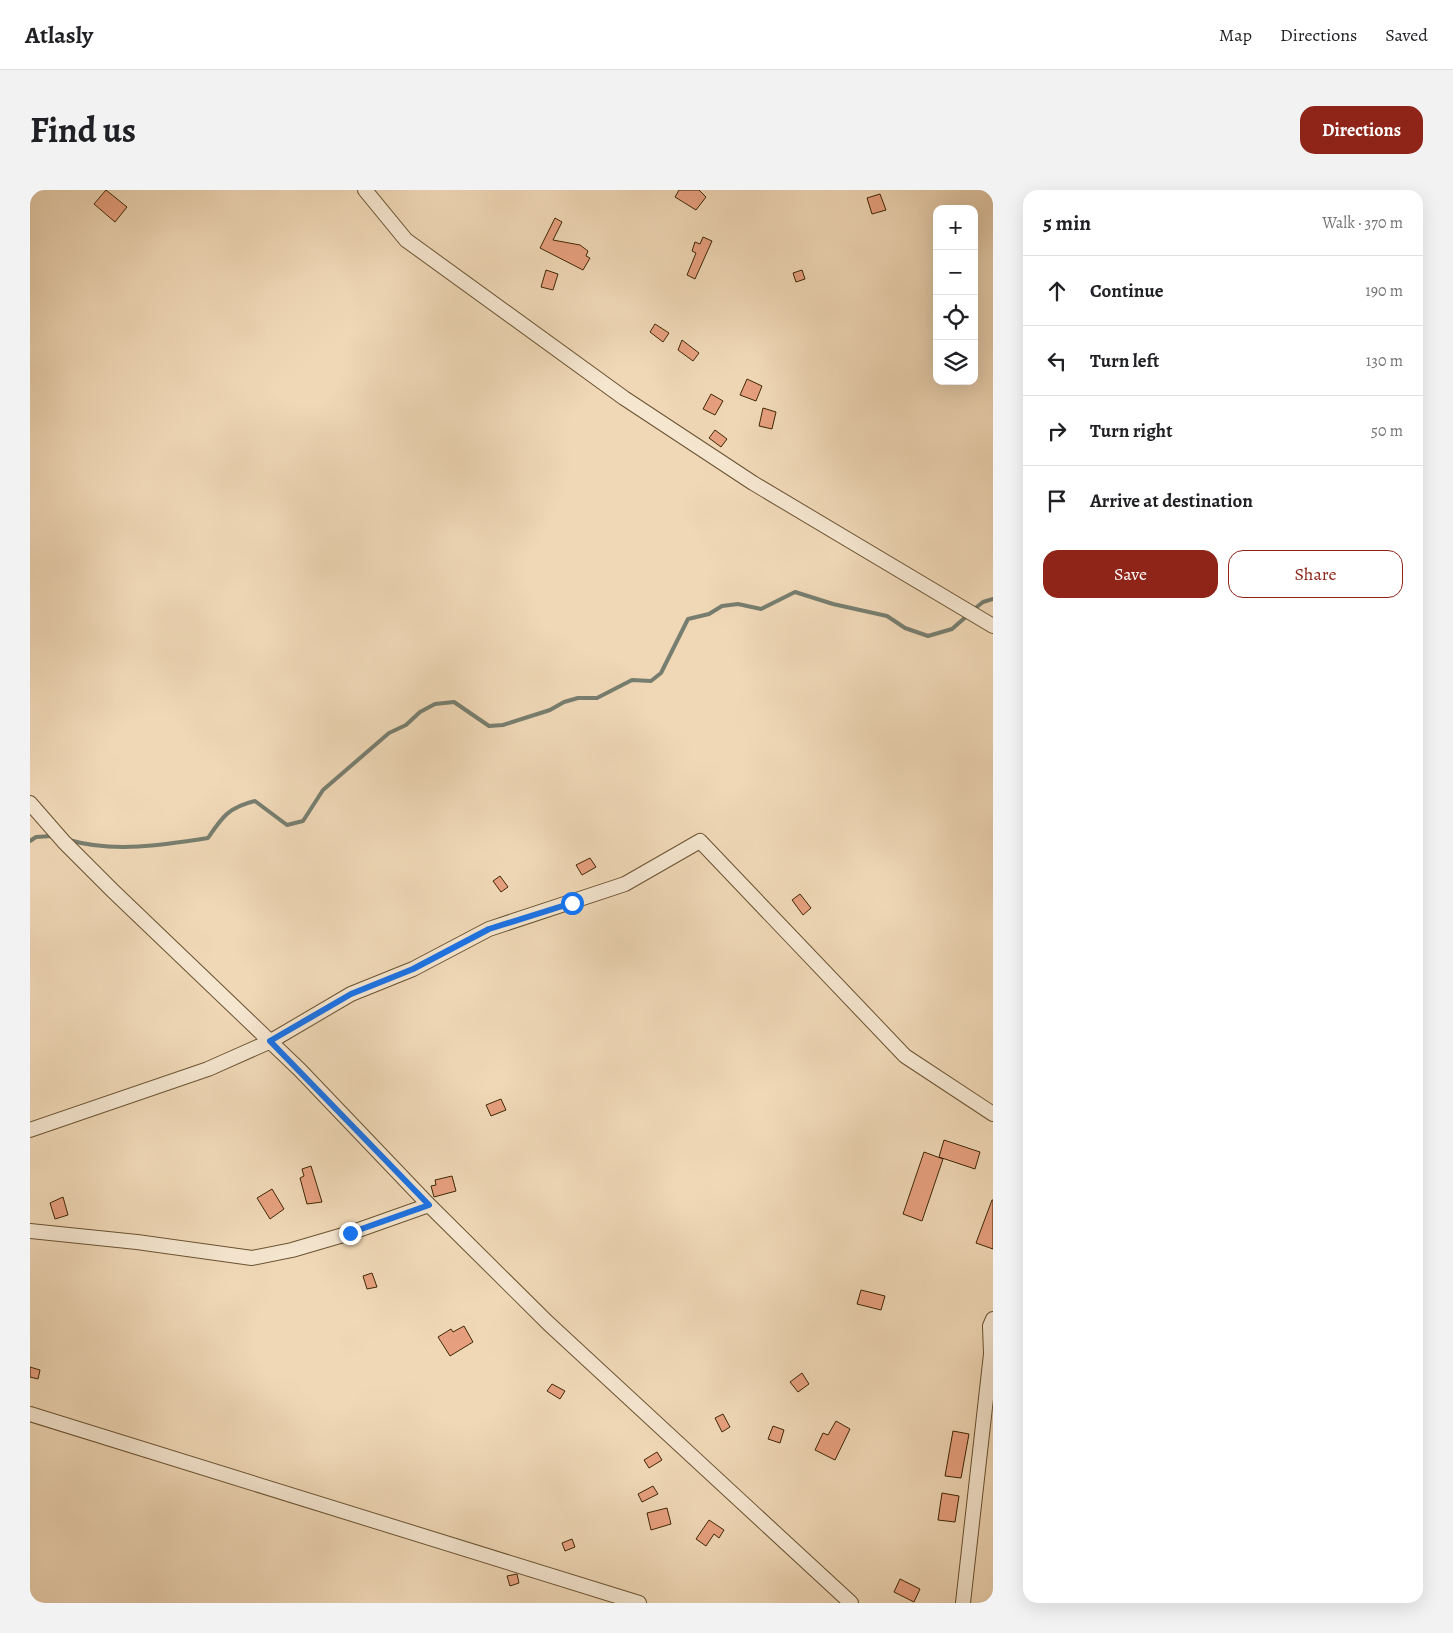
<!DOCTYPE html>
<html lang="en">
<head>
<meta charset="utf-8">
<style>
	body { margin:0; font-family:Alegreya,serif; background:#f2f2f2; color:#202124 }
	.controls { position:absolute; right:15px; top:15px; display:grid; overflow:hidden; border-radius:10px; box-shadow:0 5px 20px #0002 }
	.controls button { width:45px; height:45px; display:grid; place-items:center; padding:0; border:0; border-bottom:1px solid #e0e0e0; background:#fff; color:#202124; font:25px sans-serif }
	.stop { position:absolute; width:15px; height:15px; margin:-11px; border:4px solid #1a73e8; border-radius:50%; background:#fff }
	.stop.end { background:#1a73e8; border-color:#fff; box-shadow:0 1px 5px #0008 }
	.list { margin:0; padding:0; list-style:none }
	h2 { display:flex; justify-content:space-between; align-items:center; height:65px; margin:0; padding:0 20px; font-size:21px }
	h2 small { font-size:16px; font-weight:400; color:#757577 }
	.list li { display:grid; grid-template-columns:32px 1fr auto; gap:15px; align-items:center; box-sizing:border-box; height:70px; padding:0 20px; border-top:1px solid #e0e0e0 }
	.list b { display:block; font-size:19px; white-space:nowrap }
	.list em { font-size:16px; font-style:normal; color:#757577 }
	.actions { display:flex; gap:10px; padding:15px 20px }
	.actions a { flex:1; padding:11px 0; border:1px solid #8f2418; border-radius:15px; text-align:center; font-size:18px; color:#8f2418 }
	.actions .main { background:#8f2418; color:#fff }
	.icon { flex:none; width:28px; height:28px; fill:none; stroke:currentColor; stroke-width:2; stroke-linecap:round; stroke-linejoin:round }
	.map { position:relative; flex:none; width:963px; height:1413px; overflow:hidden; border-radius:15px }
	header { display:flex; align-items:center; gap:30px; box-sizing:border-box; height:70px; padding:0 25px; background:#fff; border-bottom:1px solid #e0e0e0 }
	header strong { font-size:24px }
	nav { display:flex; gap:28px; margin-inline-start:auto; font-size:18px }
	.intro { display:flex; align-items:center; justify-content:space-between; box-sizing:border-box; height:120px; padding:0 30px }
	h1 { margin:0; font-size:35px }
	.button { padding:12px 22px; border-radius:15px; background:#8f2418; color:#fff; font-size:18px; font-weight:700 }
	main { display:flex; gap:30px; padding:0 30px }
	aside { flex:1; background:#fff; border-radius:15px; box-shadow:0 5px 20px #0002 }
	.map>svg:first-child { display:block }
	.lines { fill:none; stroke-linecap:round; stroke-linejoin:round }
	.stream { stroke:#777e6f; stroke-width:4 }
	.building { fill:#e7a07f; stroke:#3e2704 }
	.street-casing { stroke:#6a5331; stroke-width:16 }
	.street { stroke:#f5e6d0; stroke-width:14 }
	.route { stroke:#1a73e8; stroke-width:6 }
</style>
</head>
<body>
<header>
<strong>Atlasly</strong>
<nav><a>Map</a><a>Directions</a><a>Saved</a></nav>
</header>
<div class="intro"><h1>Find us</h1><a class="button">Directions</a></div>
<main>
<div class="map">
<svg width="963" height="1413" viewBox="0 0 963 1413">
	<rect width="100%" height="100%" fill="#f0d8b7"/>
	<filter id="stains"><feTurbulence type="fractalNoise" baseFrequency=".004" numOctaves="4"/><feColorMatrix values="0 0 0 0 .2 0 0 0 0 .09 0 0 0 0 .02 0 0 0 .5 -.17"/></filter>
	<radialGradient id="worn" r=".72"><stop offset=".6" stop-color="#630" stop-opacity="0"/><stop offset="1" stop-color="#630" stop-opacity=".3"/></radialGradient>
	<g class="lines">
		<!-- stream -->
		<path class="stream" d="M943,420L953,412L963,409
			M39,650C83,663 134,655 178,648C192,627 199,617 225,611L257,635L273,631L293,600L359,543L376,535L390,522L405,514L424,512L459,536L473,535L520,520L534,512L548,508H567L602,490L621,491L631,483L658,429L679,424L692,416L708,414L731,419L765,402L803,414L857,426L875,438L898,446L922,439L938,425
			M0,651L6,647L22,646"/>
	</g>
	<!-- building -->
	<path class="building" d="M76,0L97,17L85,32L64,14Z
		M649,0H669L676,7L666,20L645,7Z
		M850,4L856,20L842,24L837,8Z
		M525,28L532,32L523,50L550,55L558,61L556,66L560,68L553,80L510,58Z
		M673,47L682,51L665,89L657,85L666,63L662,61L665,52L670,54Z
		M516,80L528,84L523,100L511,97Z
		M772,80L775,89L766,92L763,83Z
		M625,134L639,143L633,152L620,142Z
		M652,150L669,163L663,171L648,160Z
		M717,189L732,196L726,211L710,205Z
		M681,204L693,211L685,225L673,219Z
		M733,218L746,222L742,239L729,236Z
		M685,240L697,249L691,257L679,248Z
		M560,668L566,677L552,685L546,675Z
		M470,686L478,697L471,702L463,691Z
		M770,704L781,718L773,725L762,710Z
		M471,909L476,920L461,926L456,915Z
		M914,950L950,962L945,979L909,967Z
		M894,962L913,969L892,1031L873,1024Z
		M281,976L292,1012L277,1014L270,988L274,986L272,979Z
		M422,986L426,1001L404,1007L401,996L406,995L405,990Z
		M242,999L254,1019L240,1029L227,1008Z
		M33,1007L38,1025L25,1029L20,1013Z
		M962,1010H963V1059L946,1053Z
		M342,1083L347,1097L337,1099L333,1086Z
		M831,1100L855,1106L851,1120L827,1114Z
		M434,1136L443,1152L420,1166L408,1147L421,1139L423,1142Z
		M0,1177L10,1180L8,1189L0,1187Z
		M772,1183L779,1194L768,1202L760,1192Z
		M522,1194L535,1201L530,1209L517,1201Z
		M693,1224L700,1237L692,1242L685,1228Z
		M806,1231L820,1239L805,1270L785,1260L793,1243L798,1245Z
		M743,1236L754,1240L750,1253L738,1249Z
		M923,1241L939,1244L931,1288L915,1286Z
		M627,1262L632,1270L619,1278L614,1270Z
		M623,1296L628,1304L612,1312L608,1304Z
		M912,1303L929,1306L925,1332L908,1330Z
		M637,1318L641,1334L621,1340L617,1323Z
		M679,1330L694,1340L689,1348L684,1344L676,1356L666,1349Z
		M542,1349L545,1357L535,1361L532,1353Z
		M487,1384L489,1393L480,1396L477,1386Z
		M870,1389L890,1399L884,1412L864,1402Z"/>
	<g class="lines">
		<!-- street casing -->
		<g class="street-casing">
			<path id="street" d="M335,0L376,50L594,208L723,293L963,436
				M0,613L34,652L83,701L270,880L399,1015L518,1133L821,1413
				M0,940L178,879L241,851L321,804L383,779L459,739L595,694L670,651L875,866L963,924
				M0,1041L107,1052L222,1068L262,1060L320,1043L399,1015
				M0,1224L609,1413
				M933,1413L961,1164L960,1136L963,1129"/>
		</g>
		<!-- street -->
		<use href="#street" class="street"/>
	</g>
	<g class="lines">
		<!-- route -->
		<path class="route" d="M320,1043L399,1015L240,851L321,804L383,779L459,739L542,713"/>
	</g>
	<rect width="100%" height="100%" filter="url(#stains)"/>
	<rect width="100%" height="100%" fill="url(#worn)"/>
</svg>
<div class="controls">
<button>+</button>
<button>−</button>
<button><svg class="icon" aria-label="locate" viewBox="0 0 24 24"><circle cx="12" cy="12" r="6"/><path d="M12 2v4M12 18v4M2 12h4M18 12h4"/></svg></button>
<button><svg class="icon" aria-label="layers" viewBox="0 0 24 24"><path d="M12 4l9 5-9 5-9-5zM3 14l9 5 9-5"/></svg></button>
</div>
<div class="stop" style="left:542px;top:713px"></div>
<div class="stop end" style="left:320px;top:1043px"></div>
</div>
<aside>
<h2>5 min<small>Walk · 370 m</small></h2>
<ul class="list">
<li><svg class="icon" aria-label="ahead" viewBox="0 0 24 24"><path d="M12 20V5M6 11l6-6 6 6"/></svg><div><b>Continue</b></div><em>190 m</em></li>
<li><svg class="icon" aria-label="left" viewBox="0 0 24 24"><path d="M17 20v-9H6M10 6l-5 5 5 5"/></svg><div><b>Turn left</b></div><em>130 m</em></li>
<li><svg class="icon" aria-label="right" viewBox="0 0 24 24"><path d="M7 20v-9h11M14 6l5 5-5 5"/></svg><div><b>Turn right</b></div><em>50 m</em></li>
<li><svg class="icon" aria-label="arrive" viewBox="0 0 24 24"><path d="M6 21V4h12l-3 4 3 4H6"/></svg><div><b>Arrive at destination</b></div></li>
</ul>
<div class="actions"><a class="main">Save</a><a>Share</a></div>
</aside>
</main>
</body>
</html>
